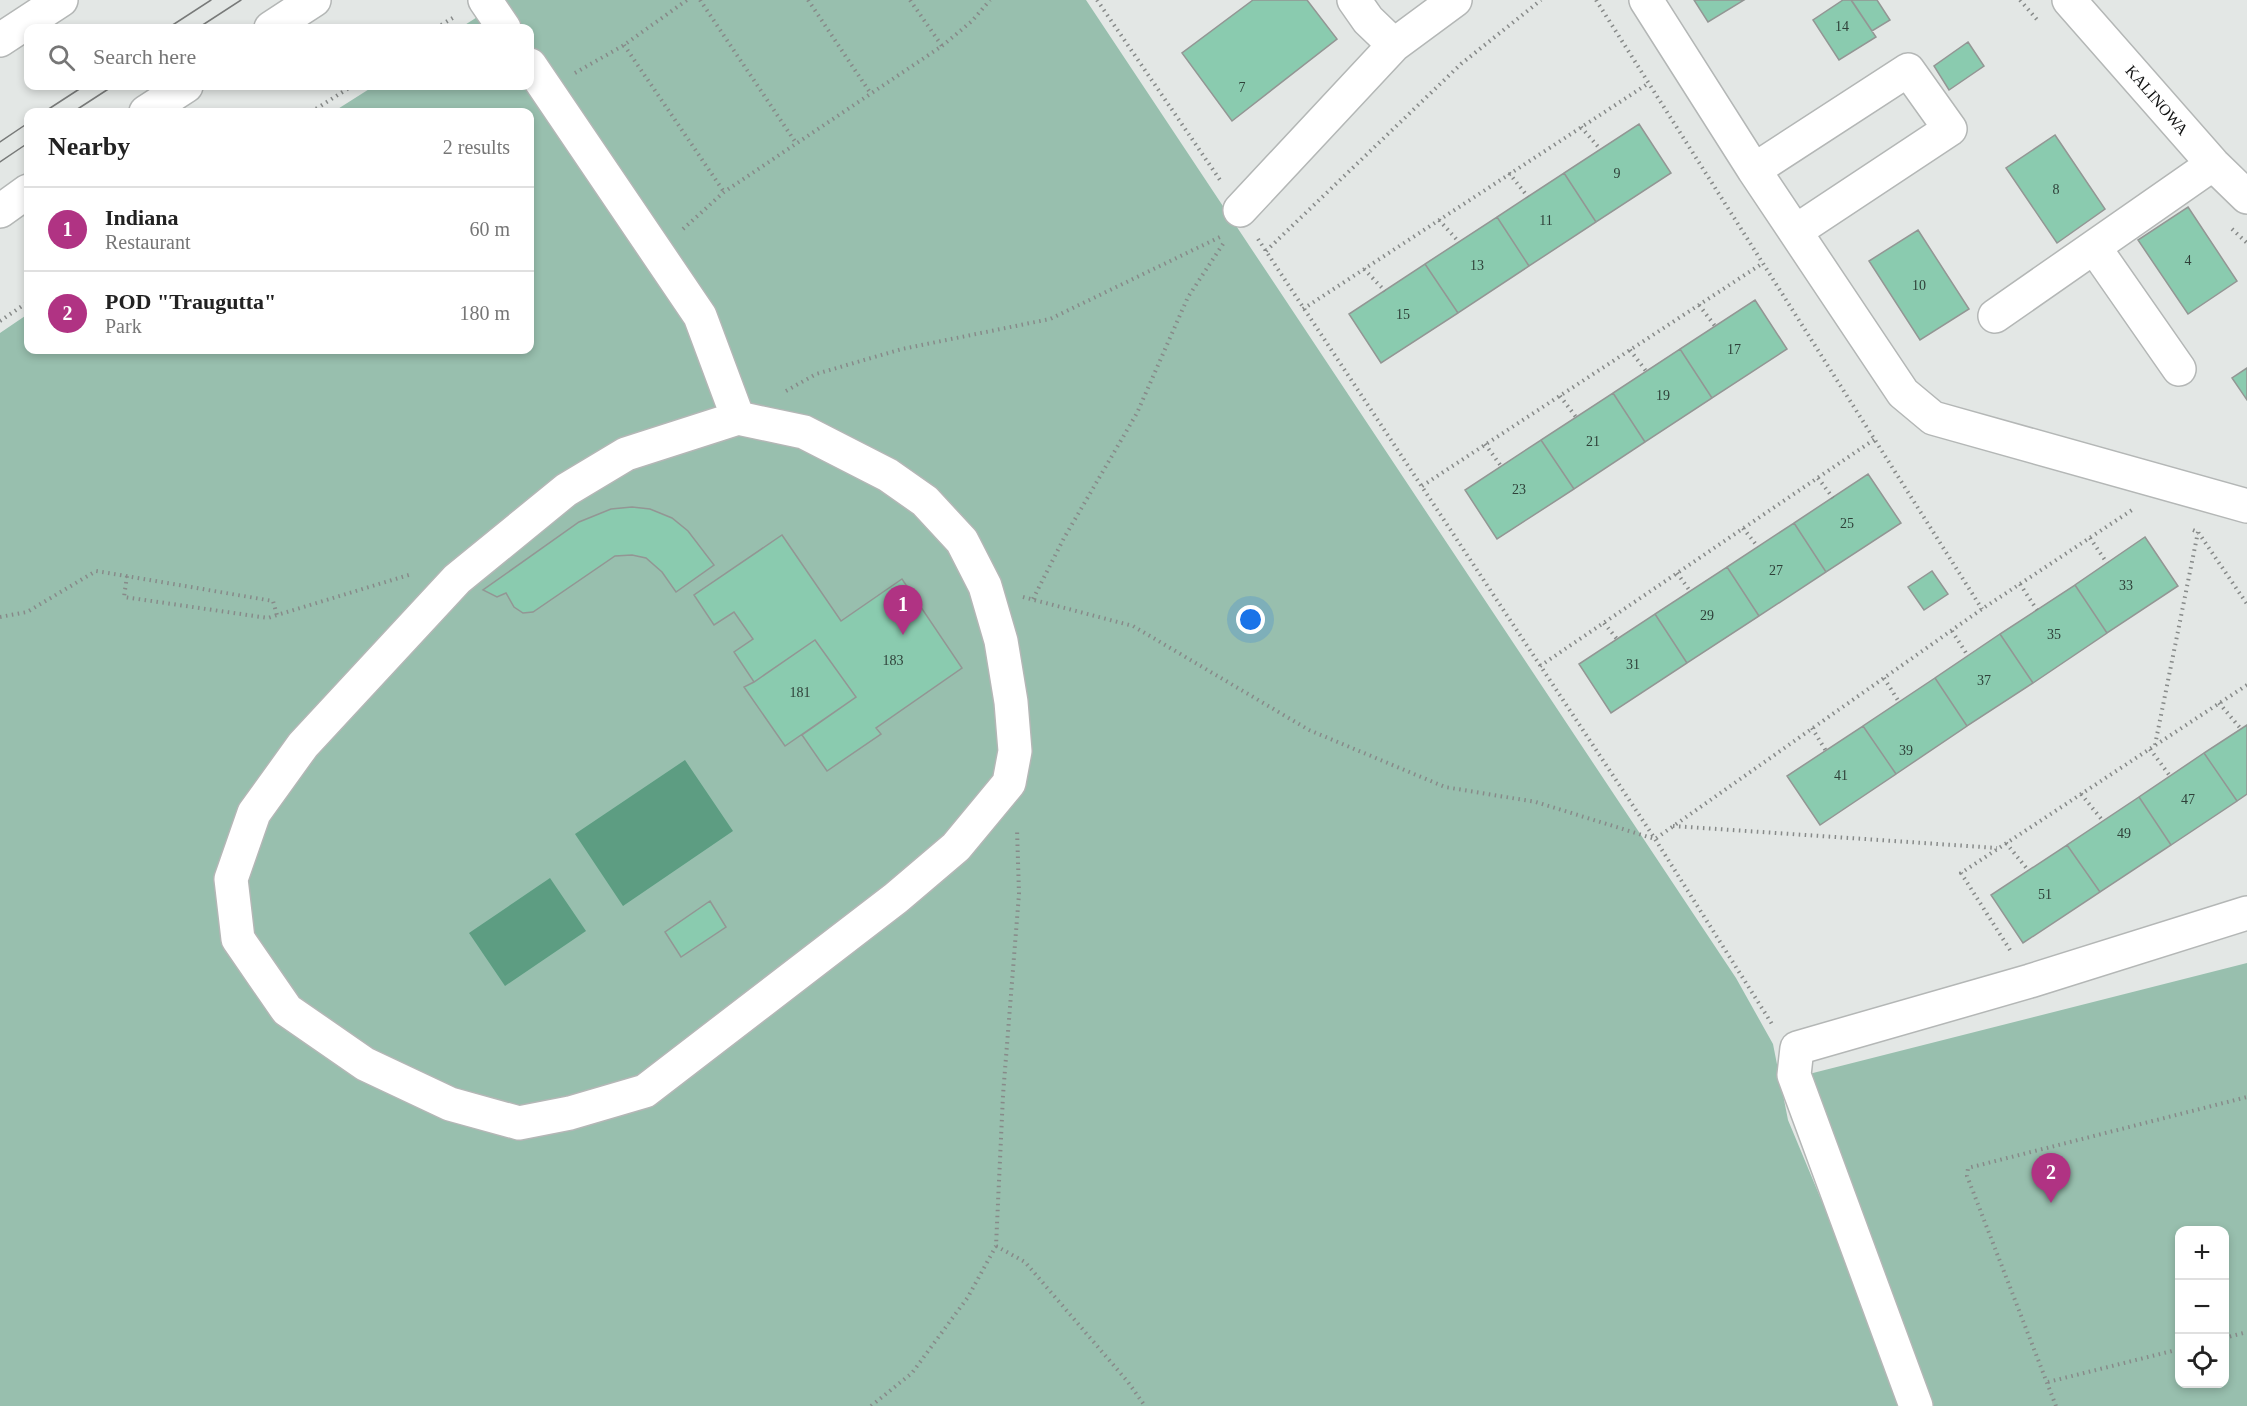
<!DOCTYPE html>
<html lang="en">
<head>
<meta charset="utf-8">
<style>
	body { margin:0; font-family:Georgia,serif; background:#f2f2f2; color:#222 }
	.controls { position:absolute; right:18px; bottom:18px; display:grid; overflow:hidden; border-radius:12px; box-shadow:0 3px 9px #0003 }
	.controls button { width:54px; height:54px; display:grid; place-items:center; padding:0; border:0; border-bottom:2px solid #e0e0e0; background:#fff; color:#222; font:30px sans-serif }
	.you { position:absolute; left:1251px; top:620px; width:21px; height:21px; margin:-15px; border:4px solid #fff; border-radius:50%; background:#1a73e8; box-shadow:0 0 0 9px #1a73e833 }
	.badge { display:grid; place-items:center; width:39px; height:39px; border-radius:50%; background:#b03383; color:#fff; font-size:20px; font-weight:700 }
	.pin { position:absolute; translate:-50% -50px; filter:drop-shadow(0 2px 3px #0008) }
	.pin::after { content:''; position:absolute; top:32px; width:21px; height:18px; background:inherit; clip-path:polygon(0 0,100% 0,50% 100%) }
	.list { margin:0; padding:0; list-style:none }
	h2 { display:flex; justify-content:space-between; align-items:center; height:78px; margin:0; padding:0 24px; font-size:26px }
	h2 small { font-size:20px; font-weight:400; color:#767676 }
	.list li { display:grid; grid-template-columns:39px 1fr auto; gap:18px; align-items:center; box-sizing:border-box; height:84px; padding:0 24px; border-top:2px solid #e0e0e0 }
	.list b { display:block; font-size:22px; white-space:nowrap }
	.list p { margin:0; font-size:20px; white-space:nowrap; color:#767676 }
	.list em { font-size:20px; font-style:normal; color:#767676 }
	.icon { flex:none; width:33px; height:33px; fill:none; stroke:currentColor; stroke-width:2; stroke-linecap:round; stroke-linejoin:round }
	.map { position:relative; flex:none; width:2247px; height:1406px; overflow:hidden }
	.search { position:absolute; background:#fff; box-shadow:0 3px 9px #0003; left:24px; top:24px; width:510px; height:66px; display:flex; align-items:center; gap:15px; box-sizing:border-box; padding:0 21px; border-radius:12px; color:#767676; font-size:22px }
	.panel { position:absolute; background:#fff; box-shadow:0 3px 9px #0003; left:24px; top:108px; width:510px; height:246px; border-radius:12px }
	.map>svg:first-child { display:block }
	.green { fill:#98bfae; fill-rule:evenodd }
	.water { fill:#5d9d82 }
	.building { fill:#8acbaf; stroke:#939694; stroke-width:1.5 }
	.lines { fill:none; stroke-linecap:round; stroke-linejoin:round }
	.minor-casing { stroke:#b4b7b6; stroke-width:36 }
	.major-casing { stroke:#b4b7b6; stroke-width:36 }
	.path { stroke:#878a89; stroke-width:4; stroke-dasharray:1.5 4.5; stroke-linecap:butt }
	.minor { stroke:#fff; stroke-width:33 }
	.major { stroke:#fff; stroke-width:33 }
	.tram { stroke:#787a79; stroke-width:1.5 }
	.labels { text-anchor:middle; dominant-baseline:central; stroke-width:4.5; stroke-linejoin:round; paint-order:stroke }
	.number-label { font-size:14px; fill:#2f4039 }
	.street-label { font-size:16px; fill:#111212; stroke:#fff }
</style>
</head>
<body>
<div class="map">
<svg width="2247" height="1406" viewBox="0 0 2247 1406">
	<rect width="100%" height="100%" fill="#e3e7e5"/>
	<!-- green -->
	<path class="green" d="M504,0H1086L1736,978L1773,1044L1788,1120L1848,1264L1809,1074L2247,963V1406H0V333L28,314V350H530V112H333L374,86H530V28H460ZM2180,1230H2224V1384H2180Z"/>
	<!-- water -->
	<path class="water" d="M685,760L733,831L623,906L575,834Z
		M550,878L586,931L505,986L469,933Z"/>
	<!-- building -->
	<path class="building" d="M1253,0H1307L1337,39L1232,121L1182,53Z
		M1694,0H1744L1708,22Z
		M1843,0H1851L1876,37L1839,60L1813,20Z
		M1853,0H1877L1890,20L1872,31L1852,1Z
		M1968,42L1984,66L1949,90L1934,66Z
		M1639,124L1671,173L1596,222L1564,173Z
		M2055,135L2105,209L2057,243L2006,168Z
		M1564,173L1596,222L1529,266L1497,217Z
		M2188,207L2237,281L2188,314L2138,240Z
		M1497,217L1529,266L1458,313L1425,264Z
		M1918,230L1969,309L1920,340L1869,261Z
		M1425,264L1458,313L1381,363L1349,314Z
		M1755,300L1787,349L1712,398L1680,349Z
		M1680,349L1712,398L1645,442L1613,393Z
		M2247,368V400L2232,378Z
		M1613,393L1645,442L1574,489L1541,440Z
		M1541,440L1574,489L1497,539L1465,490Z
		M1868,474L1901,523L1826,572L1794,523Z
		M632,507L650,509L672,518L688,531L714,565L676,592L662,572L646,558L632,555L615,556L533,612L523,613L514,607L506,593L497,597L483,590L579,522L611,509Z
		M1794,523L1826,572L1759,616L1727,567Z
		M782,535L841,621L902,579L962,668L876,728L881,734L827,771L802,735L856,697L815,640L754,682L734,652L753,639L734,612L714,625L694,595Z
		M2145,537L2178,586L2107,633L2075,585Z
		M1727,567L1759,616L1687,663L1655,614Z
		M1932,571L1948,594L1924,610L1908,587Z
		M2075,585L2107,633L2033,683L2000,634Z
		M1655,614L1687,663L1611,713L1579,664Z
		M2000,634L2033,683L1967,726L1935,678Z
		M815,640L856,697L785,746L744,687L754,682Z
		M1935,678L1967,726L1896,774L1863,726Z
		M2247,725V794L2237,801L2204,753Z
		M1863,726L1896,774L1820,825L1787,776Z
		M2204,753L2237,801L2171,845L2139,797Z
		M2139,797L2171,845L2100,892L2067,845Z
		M2067,845L2100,892L2023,943L1991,895Z
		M710,901L726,927L681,957L665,932Z"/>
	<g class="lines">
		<!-- minor casing -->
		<g class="minor-casing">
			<path id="minor" d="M485,0L504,28
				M1354,0L1368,20L1394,45
				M1646,0L1754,170L1903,393L1933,418L2247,506
				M2069,0L2213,164L2247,197
				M0,40L61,0
				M530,65L700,316L738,418L804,432L888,475L925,501L962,541L985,586L1001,641L1011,702L1015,751L1009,783L956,847L896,898L645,1091L570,1113L519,1123L450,1104L365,1064L287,1010L238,939L231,879L254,813L303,745L457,579L566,490L626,454L738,418
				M1754,170L1908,70L1950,129L1796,231
				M1240,210L1394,45L1455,0
				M2094,247L2179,369
				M1995,316L2213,164
				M1916,1406L1794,1075L1797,1048L2030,981L2247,913"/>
		</g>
		<!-- major casing -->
		<g class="major-casing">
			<path id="major" d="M271,28L314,0
				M146,112L186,86
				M0,211L28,191"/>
		</g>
		<!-- path -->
		<path class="path" d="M700,0L796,143
			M808,0L871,94
			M1097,0L1220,180
			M1596,0L1982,609
			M2020,0L2039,22
			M436,28L456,16
			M624,45L724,192
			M942,46L972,21L990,0
			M575,73L624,45L687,0
			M311,112L352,86
			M1581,127L1600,149
			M1509,173L1528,197
			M1439,220L1459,242
			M683,229L724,192L942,46L910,0
			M2232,229L2247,243
			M1258,239L1655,839L1772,1024
			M1266,251L1461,64L1541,0
			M1364,269L1385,291
			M1699,305L1715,326
			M1303,309L1649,83
			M0,321L28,302
			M1630,350L1646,371
			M786,391L816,374L902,349L1050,319L1220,237
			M1560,396L1576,417
			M1485,444L1501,466
			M1818,478L1833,498
			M1422,486L1763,263
			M1743,528L1758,547
			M2193,530L2198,532L2247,604
			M2090,538L2107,563
			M1677,573L1690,591
			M127,576L124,597L268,618L277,615
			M2020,584L2037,610
			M1023,597L1133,626L1309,730L1445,787L1536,802L1655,839L1982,609L2132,510
			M1033,599L1064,538L1137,413L1188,297L1225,241
			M0,617L27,612L96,571L273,601L277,615L412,574
			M1604,623L1617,639
			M1952,631L1968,656
			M1540,666L1875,439
			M1884,678L1899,702
			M2219,703L2241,729
			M1812,728L1826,751
			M2155,745L2198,532
			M2150,749L2170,776
			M2081,794L2103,821
			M1673,826L1997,848
			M2006,843L2028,870
			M2010,950L1961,873L2247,685
			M996,1246L1025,1262L1128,1382L1145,1406
			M2224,1338L2247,1332
			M2048,1382L2180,1349
			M871,1406L912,1373L968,1297L996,1246L1003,1095L1019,894L1017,829
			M2056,1406L1967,1176L1968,1168L2247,1097"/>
		<!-- minor -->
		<use href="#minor" class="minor"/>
		<!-- major -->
		<use href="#major" class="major"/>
		<!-- tram -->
		<path class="tram" d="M168,28L211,0
			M198,28L241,0
			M44,112L84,86
			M73,112L113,86
			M0,142L28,123
			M0,162L28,143"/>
	</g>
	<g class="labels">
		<!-- number labels -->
		<g class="number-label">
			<text x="1842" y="26">14</text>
			<text x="1242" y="87">7</text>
			<text x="1617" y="173">9</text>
			<text x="2056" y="189">8</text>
			<text x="1546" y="220">11</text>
			<text x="2188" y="260">4</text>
			<text x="1477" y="265">13</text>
			<text x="1919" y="285">10</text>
			<text x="1403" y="314">15</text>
			<text x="1734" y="349">17</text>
			<text x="1663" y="395">19</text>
			<text x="1593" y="441">21</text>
			<text x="1519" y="489">23</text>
			<text x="1847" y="523">25</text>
			<text x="1776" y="570">27</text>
			<text x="2126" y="585">33</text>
			<text x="1707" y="615">29</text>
			<text x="2054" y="634">35</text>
			<text x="893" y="660">183</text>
			<text x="1633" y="664">31</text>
			<text x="1984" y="680">37</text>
			<text x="800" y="692">181</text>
			<text x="1906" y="750">39</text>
			<text x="1841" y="775">41</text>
			<text x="2188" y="799">47</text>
			<text x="2124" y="833">49</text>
			<text x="2045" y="894">51</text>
		</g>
		<!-- street labels -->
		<g class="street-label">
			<text transform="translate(2157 100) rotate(49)">KALINOWA</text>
		</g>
	</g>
</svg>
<div class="controls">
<button>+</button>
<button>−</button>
<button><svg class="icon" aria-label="locate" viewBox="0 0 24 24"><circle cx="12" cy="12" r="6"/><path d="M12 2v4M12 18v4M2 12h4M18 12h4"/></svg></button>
</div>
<div class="you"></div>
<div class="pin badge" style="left:903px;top:635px">1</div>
<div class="pin badge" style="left:2051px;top:1203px">2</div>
<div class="search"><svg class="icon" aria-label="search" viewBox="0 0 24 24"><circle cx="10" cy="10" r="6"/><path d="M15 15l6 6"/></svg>Search here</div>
<section class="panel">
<h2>Nearby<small>2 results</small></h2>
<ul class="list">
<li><span class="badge">1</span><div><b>Indiana</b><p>Restaurant</p></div><em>60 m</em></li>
<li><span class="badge">2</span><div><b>POD &quot;Traugutta&quot;</b><p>Park</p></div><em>180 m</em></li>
</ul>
</section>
</div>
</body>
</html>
